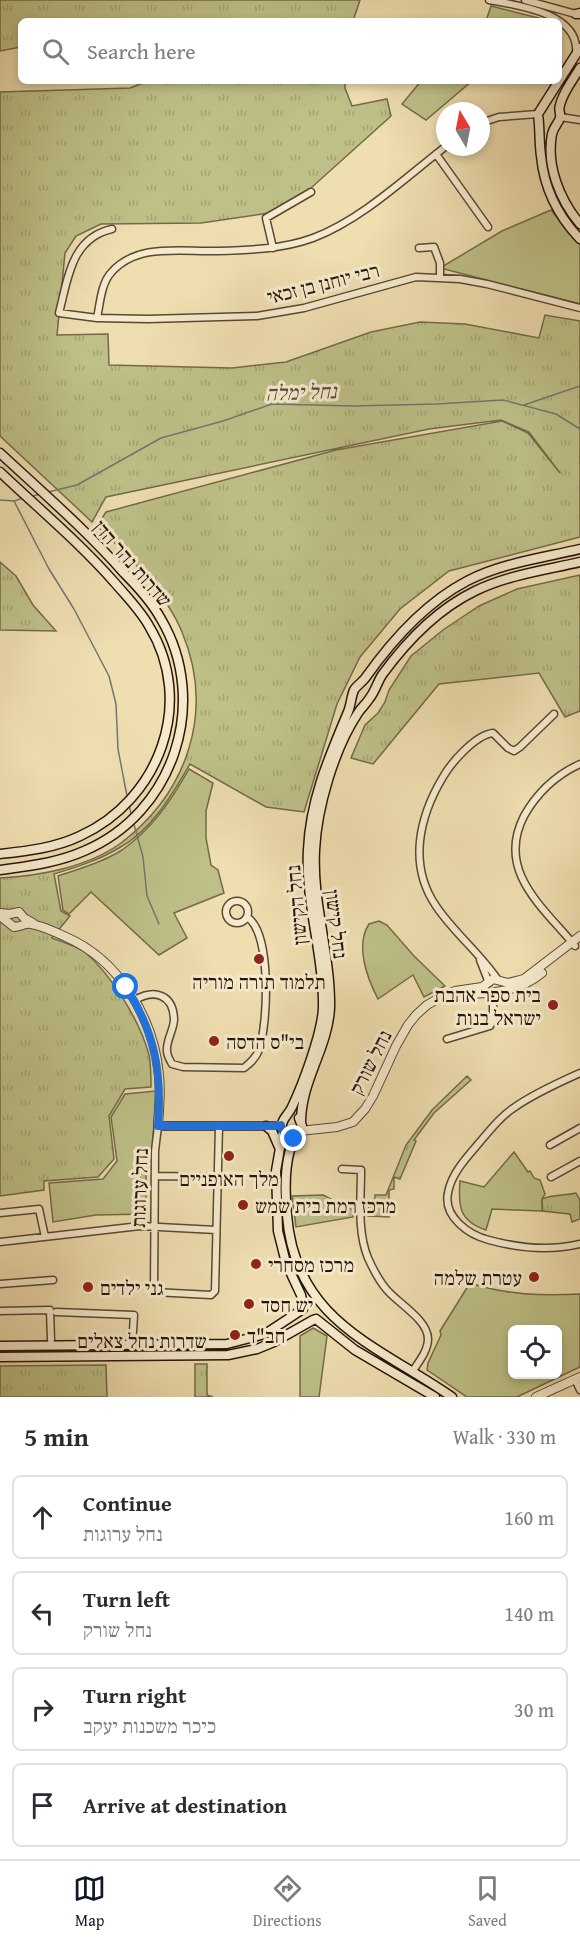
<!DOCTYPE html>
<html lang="en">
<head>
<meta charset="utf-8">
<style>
	body { margin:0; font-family:"Gentium Book Plus","Frank Ruhl Libre",serif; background:#f7f7f7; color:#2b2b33 }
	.controls { position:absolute; right:18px; bottom:18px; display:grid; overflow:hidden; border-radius:9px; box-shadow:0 3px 9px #0003 }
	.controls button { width:54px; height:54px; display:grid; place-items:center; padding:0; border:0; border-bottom:2px solid #e1e1e2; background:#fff; color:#2b2b33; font:30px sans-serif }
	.compass { position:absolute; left:436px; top:102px; width:54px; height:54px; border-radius:50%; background:#fff; box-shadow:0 3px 9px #0003; rotate:350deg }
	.stop { position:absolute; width:18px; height:18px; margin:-14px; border:4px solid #1a73e8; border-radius:50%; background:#fff }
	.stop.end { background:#1a73e8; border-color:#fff; box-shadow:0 2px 6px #0008 }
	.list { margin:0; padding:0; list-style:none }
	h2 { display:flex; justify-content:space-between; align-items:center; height:78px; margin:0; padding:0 24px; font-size:26px }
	h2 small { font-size:20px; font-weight:400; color:#7c7c81 }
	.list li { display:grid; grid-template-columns:39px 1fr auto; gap:18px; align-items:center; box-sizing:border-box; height:84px; margin:0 12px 12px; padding:0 12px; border:2px solid #e1e1e2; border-radius:9px }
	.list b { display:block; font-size:22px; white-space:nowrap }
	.list p { margin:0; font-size:20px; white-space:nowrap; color:#7c7c81 }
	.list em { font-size:20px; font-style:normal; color:#7c7c81 }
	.icon { flex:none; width:33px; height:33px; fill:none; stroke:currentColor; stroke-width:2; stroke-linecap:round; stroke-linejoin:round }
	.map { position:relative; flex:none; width:580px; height:1397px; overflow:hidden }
	.search { position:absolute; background:#fff; box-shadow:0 3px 9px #0003; left:18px; right:18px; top:18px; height:66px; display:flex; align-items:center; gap:15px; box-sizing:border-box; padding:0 21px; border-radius:9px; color:#7c7c81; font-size:22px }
	.sheet { height:462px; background:#fff }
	nav { display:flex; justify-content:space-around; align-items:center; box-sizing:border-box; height:84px; border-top:2px solid #e1e1e2; background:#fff; font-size:16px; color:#7c7c81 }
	nav a { display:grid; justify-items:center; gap:3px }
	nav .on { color:#111827 }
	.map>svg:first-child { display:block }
	.grass { fill:url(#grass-tufts); stroke:#746a49; stroke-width:1.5 }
	.park { fill:#bec088; stroke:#746a49; stroke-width:1.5; fill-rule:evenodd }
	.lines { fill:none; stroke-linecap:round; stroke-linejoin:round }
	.stream { stroke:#6f7871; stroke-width:1.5 }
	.minor-casing { stroke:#5a4734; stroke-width:9 }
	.tertiary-casing { stroke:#5a4734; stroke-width:10 }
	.secondary-casing { stroke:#29150a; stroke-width:11 }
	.minor { stroke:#f5eacc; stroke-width:6 }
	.tertiary { stroke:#f5eacc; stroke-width:8 }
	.secondary { stroke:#f5eacc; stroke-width:8 }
	.route { stroke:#1a73e8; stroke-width:8 }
	.poi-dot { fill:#8f2418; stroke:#f5eacc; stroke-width:2 }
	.labels { text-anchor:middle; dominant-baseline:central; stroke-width:6; stroke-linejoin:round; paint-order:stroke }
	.street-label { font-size:20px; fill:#29150a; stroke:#f5eacc }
	.poi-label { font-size:20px; fill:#29150a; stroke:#f5eacc; text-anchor:start }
	.water-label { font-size:21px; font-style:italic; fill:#524f46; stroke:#f5eacc }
</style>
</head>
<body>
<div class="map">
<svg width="580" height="1397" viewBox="0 0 580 1397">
	<defs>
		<pattern id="grass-tufts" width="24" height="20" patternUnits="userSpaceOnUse" patternTransform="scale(1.5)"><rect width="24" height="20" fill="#bec088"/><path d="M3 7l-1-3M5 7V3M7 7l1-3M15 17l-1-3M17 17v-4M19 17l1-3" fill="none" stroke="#a3a474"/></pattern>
	</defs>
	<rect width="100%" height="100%" fill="#efdeb0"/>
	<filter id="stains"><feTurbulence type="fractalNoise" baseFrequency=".00333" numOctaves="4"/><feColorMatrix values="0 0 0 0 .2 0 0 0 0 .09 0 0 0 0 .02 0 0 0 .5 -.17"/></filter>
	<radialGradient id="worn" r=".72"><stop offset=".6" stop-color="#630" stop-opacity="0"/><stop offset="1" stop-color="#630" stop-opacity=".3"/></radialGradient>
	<!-- grass -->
	<path class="grass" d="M0,0H360L353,21H21V47L0,51Z
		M148,81H345V88L352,106L387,99L391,116L301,197L276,212L201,223L101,224L76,236L65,253L57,335L108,334L109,365L232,368L286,362L371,332L420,322L465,324L539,338L545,315L580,321V537L449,571L400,609L360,657L337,704L304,812L266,807L190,764C172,795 152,830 119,848C99,860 77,867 54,874L61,911L70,916L52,938C63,942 77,946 86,953C112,976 140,1021 149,1055C151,1065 151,1076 151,1087L125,1089L109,1116L114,1159L98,1177L44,1181V1190L0,1196V878C40,876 88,867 121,843C188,792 215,711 182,632C166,593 128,555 97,526L106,512L336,450L502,421L528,433L560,473L529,432L501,420L429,429L106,497L92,522L0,436V92L130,88Z
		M0,562L16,576L33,605L56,631L0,630Z
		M580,575V711L565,717L539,673L439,684L373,764L351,758L365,725L378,713L385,702L389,690L411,656L443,630L479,606L517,589Z
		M467,1076L471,1080L434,1113L414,1140L416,1141L400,1179L394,1177V1189L389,1190V1217L368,1216L369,1200H375V1195H386L406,1145L432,1110Z
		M576,1193L580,1200V1219L572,1222L570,1214L542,1211V1199C554,1194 564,1196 576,1193Z
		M195,1364H207V1395L213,1397H195Z
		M106,1365L107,1397H0V1366Z"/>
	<!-- park -->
	<path class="park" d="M491,6L550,21H486Z
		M421,81H472L426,120L402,104Z
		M551,210L580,245V304L440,268L502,231Z
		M189,769L213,783L206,811V838L211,865L218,870L224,893L174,913L187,938L159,955L91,892L69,914L63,910L58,876C79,869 103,862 122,850C152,829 171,801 189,769Z
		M379,921L387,925L414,956L445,986L424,997L413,975L378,999C367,978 355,945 369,924Z
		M156,1091L152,1154H146V1214L96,1215L53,1222L49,1183L103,1179L117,1161L111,1117L125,1094Z
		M514,1152L528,1172L530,1171L534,1178L540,1180L545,1194L542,1199V1211L492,1209L486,1230C459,1221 458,1206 460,1181L484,1187Z
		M323,1195L331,1199L335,1209H352L353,1217L296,1227L292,1196Z
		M470,1283C507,1295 542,1296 580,1294V1367L517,1397H467L427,1370L428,1363L441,1335L440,1331ZM512,1330H558V1374H512Z
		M313,1328L327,1336L319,1397H300V1336Z"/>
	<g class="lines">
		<!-- stream -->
		<path class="stream" d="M524,405L580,386
			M48,492L77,485L161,438L223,421L272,404L353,406L436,404L503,400L556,414L580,429
			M30,497L40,494
			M0,500L14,501L23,498
			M14,501L49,569L74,609L109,676L116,704L118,749L127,796
			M129,804L131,814
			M133,821L143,857L147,896L159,924"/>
		<!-- minor casing -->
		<g class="minor-casing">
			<path id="minor" d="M489,0C517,5 580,13 576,53
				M525,0L579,15
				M560,117L580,120
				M481,123L499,117L538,114
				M436,154L488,227
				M112,229C71,238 68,279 59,313L97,318L148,319L257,316L304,308L416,277L460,279L487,284L580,308
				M273,248L266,218L311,192
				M419,248L434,247L440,263V278
				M97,318C100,304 101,285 110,274C136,242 182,252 218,251C250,250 283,249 313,238C361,220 405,178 445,147
				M226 912a11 11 0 1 1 22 0a11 11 0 1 1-22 0Z
				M575,946C542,906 496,871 524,816C537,793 556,775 580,764
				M480,960L489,983
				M498,980C480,953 454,933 436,906C408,865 419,817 443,777C451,763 475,735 493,733L508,748L514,751L520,747L554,714
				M135,1000C154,989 173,994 174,1019C174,1030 166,1040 167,1051C167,1056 170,1060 172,1064L183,1067L244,1068C250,1063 256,1058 259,1050C268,1024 272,933 247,917
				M447,1039L490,1026L493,1020V993
				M580,1073C558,1083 535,1093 515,1107C501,1116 490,1130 479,1143C467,1157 451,1174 448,1193C443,1217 469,1235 489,1240C518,1248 550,1251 580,1244
				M158,1126L155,1151L154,1292L211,1295L215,1291L219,1126
				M550,1145L580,1128
				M342,1169L361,1170C361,1199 357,1231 368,1258C373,1269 379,1281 387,1290C399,1304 428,1320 428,1339C428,1351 418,1363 412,1372
				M155,1176L219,1177
				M551,1177L580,1161
				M0,1213L39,1209L45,1237
				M0,1242L140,1226L216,1230
				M0,1284L53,1280
				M0,1311L50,1310L51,1340
				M56,1312L134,1315L132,1346
				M575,1379L580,1390"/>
		</g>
		<!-- tertiary casing -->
		<g class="tertiary-casing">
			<path id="tertiary" d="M0,913L10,914L19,912L24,918L33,923
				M0,916L14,927C20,927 24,923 31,924C43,926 55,932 66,937C119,960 154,1018 159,1075C161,1092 159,1109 158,1126H277L281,1125
				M466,994C495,993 519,992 542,973
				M300,1131L337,1127L353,1122L365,1109L373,1096L396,1046L408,1025L416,1015L427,1005L441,997L455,991L482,987L493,979L508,983L524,979L580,936
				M536,1397L580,1377"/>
		</g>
		<!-- secondary casing -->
		<g class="secondary-casing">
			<path id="secondary" d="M576,14L580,13
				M580,48L538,114C540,128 539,142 541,156C544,188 558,216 580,239
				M580,68C573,80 563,92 560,105C558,110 561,113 560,118C558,124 554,126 552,134C546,166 560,200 580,224
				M0,453C42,492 86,530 124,573C138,587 151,601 161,619C210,702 174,813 84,851C57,863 28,866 0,870
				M0,472C39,509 80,543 115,583C127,597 140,610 149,626C196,703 159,800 80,836C55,848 27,851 0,854
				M299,1118L302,1126C299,1135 292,1141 290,1150C284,1171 285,1194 287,1215C295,1321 377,1345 452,1397
				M301,1122C301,1081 328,1048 330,1008C331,955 312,903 315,850C317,808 334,749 358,713C361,708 366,704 369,699C375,692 377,683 382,675C406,642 438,609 475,591C508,575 545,570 580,562
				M266,1126L272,1131L279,1147
				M303,1305L301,1295L286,1263L278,1231L276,1171L283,1131C279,1120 288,1116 292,1107C303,1084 322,1033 323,1008C324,955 305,903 308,850C310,800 329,757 348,712C351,705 351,697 354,690C357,685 363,682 366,677C393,639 425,603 467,581C502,563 542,558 580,549
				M316,1319L355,1350L435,1397
				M0,1346L227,1344L265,1334L303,1309
				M0,1357L228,1355L257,1349L274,1342L313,1320"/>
		</g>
		<!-- minor -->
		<use href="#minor" class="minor"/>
		<!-- tertiary -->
		<use href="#tertiary" class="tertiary"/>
		<!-- secondary -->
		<use href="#secondary" class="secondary"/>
	</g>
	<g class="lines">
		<!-- route -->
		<path class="route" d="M126,987C155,1033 162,1072 158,1126H278L281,1125C282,1134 289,1138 298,1134L294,1139"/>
	</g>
	<!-- markers -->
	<g class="poi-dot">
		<circle cx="259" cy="959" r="6"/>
		<circle cx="553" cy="1005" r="6"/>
		<circle cx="214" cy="1041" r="6"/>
		<circle cx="229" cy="1156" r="6"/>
		<circle cx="243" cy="1205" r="6"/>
		<circle cx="256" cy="1264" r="6"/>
		<circle cx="534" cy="1277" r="6"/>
		<circle cx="88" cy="1287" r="6"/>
		<circle cx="249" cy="1304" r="6"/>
		<circle cx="235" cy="1335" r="6"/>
	</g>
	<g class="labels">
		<!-- street labels -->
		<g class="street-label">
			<text transform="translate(323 283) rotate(-14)">רבי יוחנן בן זכאי</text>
			<text transform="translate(133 563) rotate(49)">שדרות נהר הדן</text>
			<text transform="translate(296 905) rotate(-95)">נחל הקישון</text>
			<text transform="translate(337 924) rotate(83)">נחל קישון</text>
			<text transform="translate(370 1062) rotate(-63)">נחל שורק</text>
			<text transform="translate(139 1188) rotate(-88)">נחל ערוגות</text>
			<text x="142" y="1340">שדרות נחל צאלים</text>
		</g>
		<!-- poi labels -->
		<g class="poi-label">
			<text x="259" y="981" text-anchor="middle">תלמוד תורה מוריה</text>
			<text x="541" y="994" text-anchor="end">בית ספר אהבת<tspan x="541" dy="23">ישראל בנות</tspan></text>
			<text x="226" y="1041">בי"ס הדסה</text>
			<text x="229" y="1178" text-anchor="middle">מלך האופניים</text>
			<text x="255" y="1205">מרכז רמת בית שמש</text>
			<text x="268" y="1264">מרכז מסחרי</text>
			<text x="522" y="1277" text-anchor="end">עטרת שלמה</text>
			<text x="100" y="1287">גני ילדים</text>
			<text x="261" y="1304">יש חסד</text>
			<text x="247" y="1335">חב"ד</text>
		</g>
		<!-- water labels -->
		<g class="water-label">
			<text transform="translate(301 392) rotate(-2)">נחל ימלה</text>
		</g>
	</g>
	<rect width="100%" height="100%" filter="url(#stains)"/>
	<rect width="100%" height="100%" fill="url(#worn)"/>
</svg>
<div class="controls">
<button><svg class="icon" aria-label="locate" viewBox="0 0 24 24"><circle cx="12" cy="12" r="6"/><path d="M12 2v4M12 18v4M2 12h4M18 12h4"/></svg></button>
</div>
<svg class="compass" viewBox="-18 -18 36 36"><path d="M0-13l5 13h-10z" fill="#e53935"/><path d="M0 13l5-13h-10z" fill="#7c7c81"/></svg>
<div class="stop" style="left:126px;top:987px"></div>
<div class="stop end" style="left:294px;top:1139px"></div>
<div class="search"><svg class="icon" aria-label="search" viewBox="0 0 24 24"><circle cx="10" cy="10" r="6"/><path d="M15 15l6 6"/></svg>Search here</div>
</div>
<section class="sheet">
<h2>5 min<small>Walk · 330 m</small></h2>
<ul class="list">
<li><svg class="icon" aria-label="ahead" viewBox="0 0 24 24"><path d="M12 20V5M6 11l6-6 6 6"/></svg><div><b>Continue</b><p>נחל ערוגות</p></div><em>160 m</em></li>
<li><svg class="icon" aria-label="left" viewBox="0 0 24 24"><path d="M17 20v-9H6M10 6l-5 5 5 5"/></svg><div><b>Turn left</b><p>נחל שורק</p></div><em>140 m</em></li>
<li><svg class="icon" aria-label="right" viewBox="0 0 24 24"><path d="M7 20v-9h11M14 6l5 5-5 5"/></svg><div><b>Turn right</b><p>כיכר משכנות יעקב</p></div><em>30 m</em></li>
<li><svg class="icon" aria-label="arrive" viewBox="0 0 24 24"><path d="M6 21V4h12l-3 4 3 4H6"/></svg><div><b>Arrive at destination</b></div></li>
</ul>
</section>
<nav>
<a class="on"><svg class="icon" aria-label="map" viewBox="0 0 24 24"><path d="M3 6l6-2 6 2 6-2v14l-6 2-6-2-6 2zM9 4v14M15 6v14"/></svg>Map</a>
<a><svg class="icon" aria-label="directions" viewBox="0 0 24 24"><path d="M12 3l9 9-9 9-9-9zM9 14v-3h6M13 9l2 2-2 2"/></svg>Directions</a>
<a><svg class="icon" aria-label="saved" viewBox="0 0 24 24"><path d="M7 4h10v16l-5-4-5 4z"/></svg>Saved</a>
</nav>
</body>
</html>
